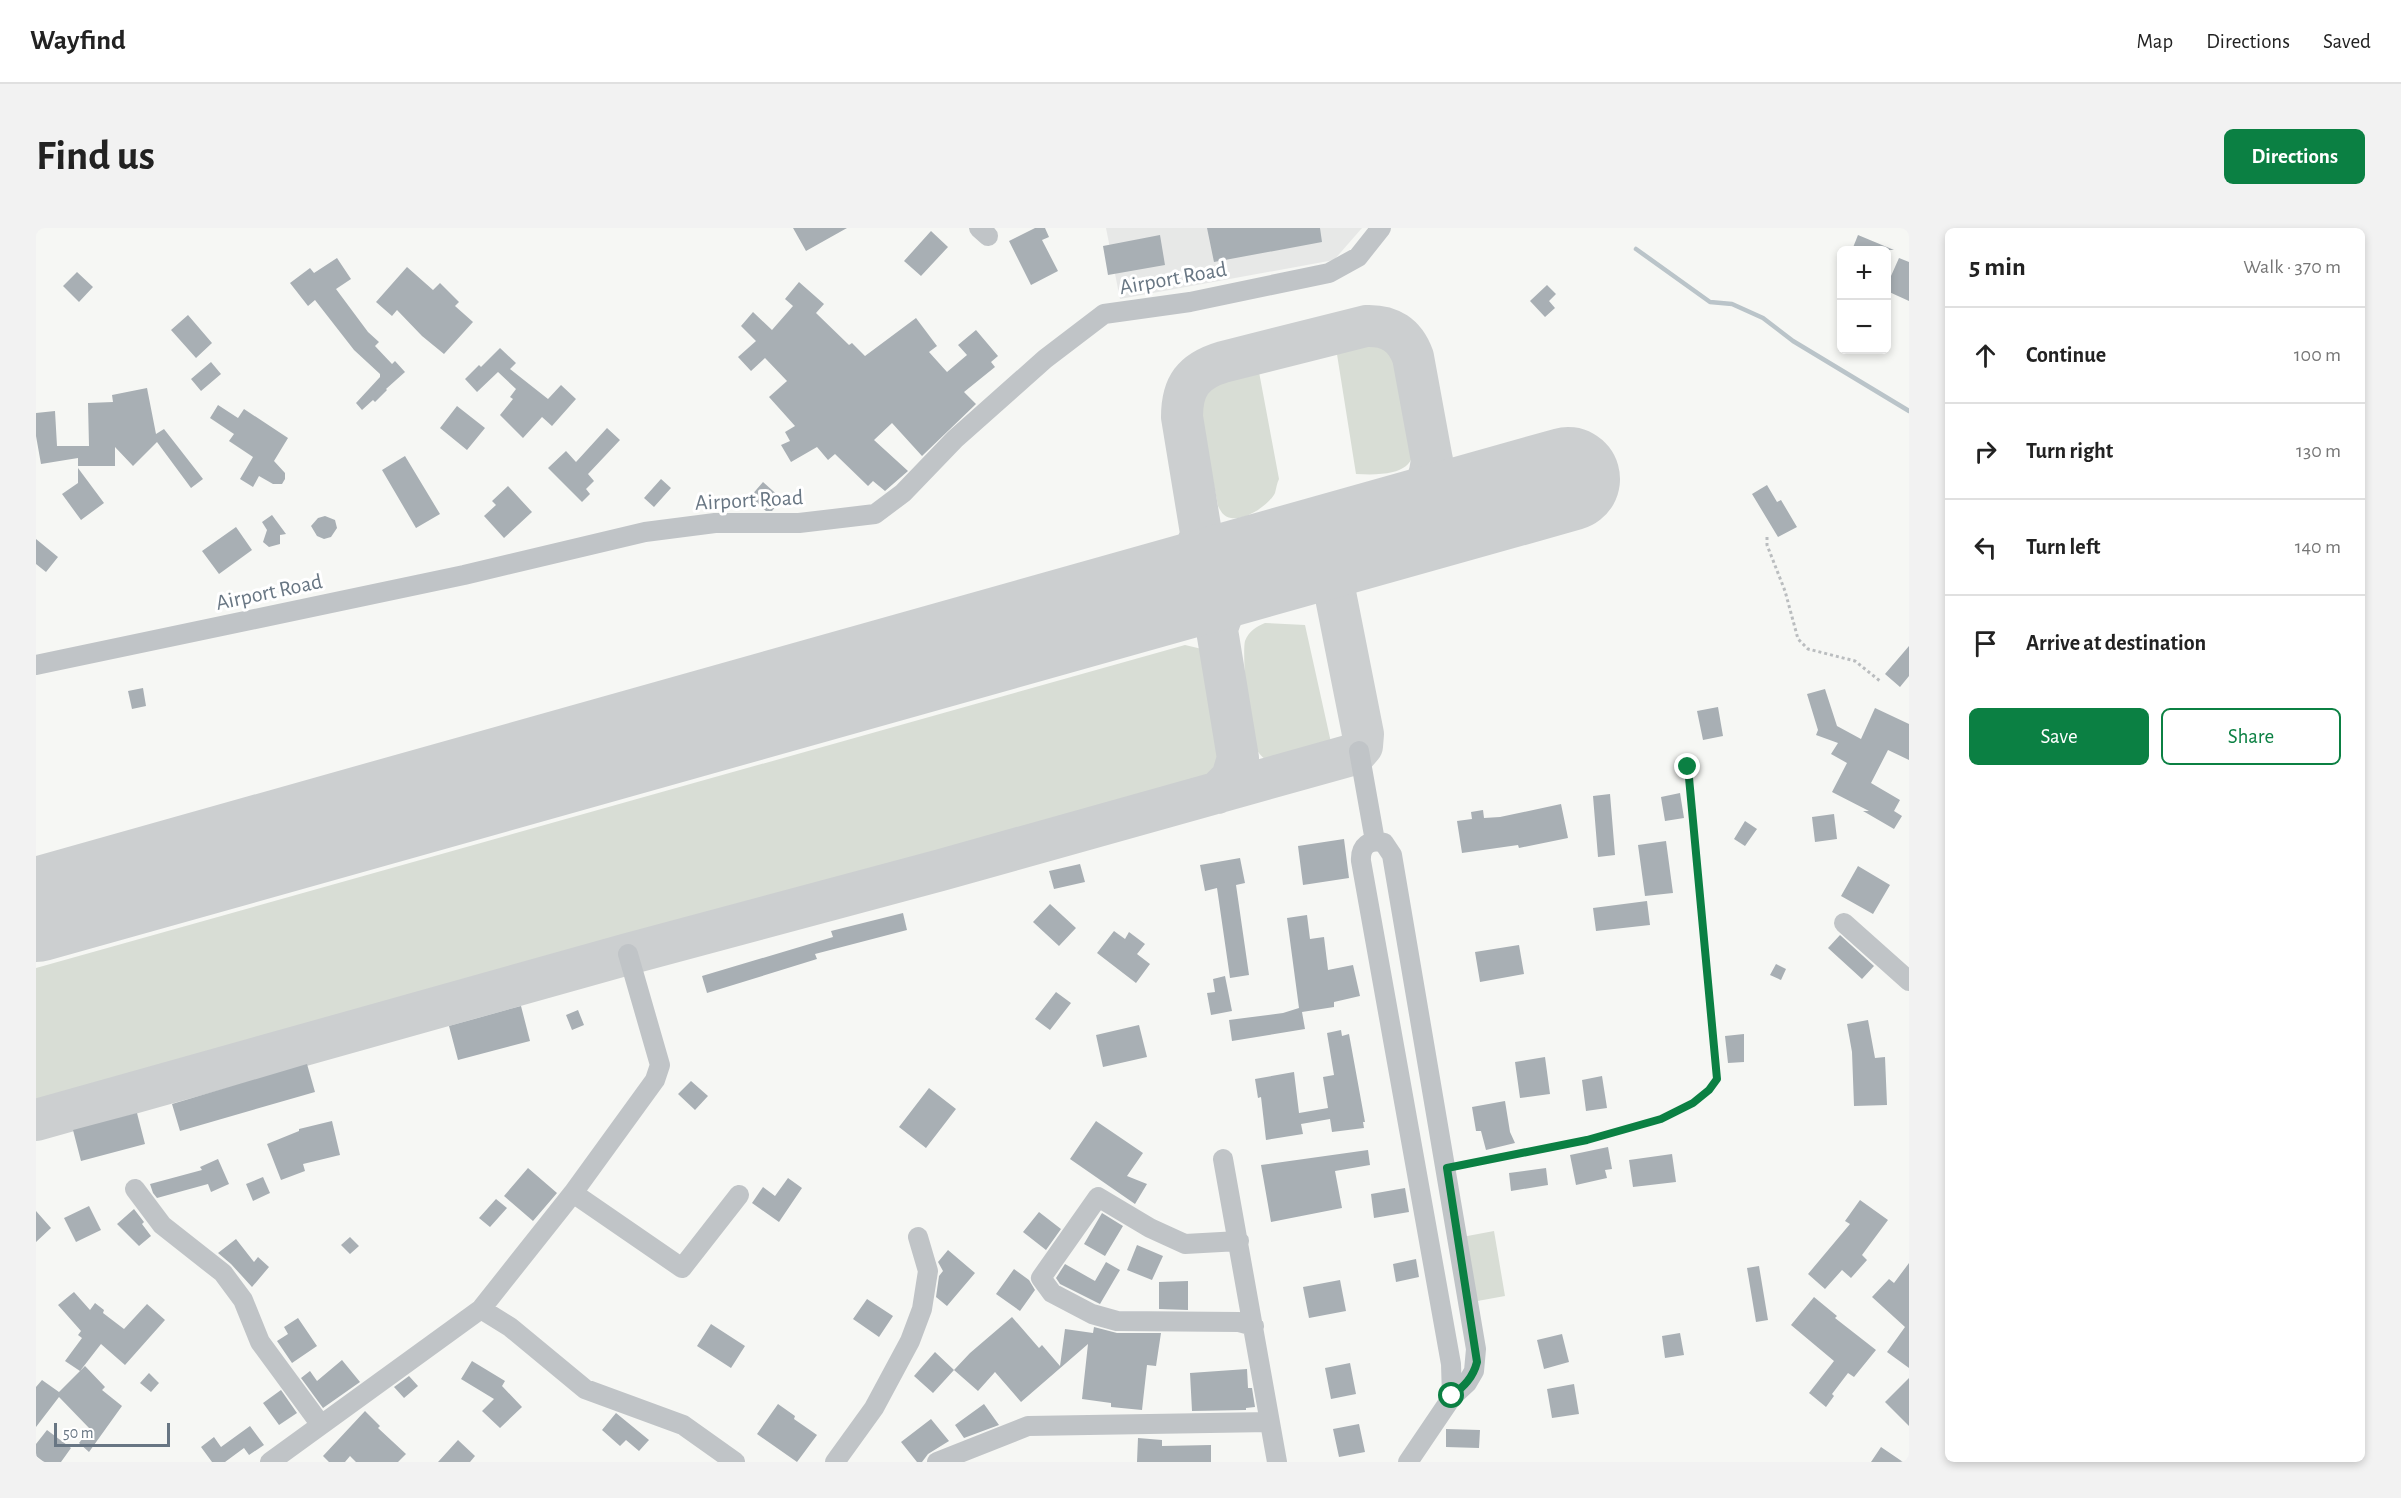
<!DOCTYPE html>
<html lang="en">
<head>
<meta charset="utf-8">
<style>
	body { margin:0; font-family:"Alegreya Sans",sans-serif; background:#f2f2f2; color:#222 }
	.controls { position:absolute; right:18px; top:18px; display:grid; overflow:hidden; border-radius:9px; box-shadow:0 3px 9px #0003 }
	.controls button { width:54px; height:54px; display:grid; place-items:center; padding:0; border:0; border-bottom:2px solid #e0e0e0; background:#fff; color:#222; font:30px sans-serif }
	.scale { position:absolute; left:18px; bottom:15px; width:116px; box-sizing:border-box; padding-left:6px; border:3px solid #687683; border-top:0; font-size:16px; line-height:21px; white-space:nowrap; color:#687683; -webkit-text-stroke:4px #fff; paint-order:stroke }
	.stop { position:absolute; width:18px; height:18px; margin:-14px; border:4px solid #0b8043; border-radius:50%; background:#fff }
	.stop.end { background:#0b8043; border-color:#fff; box-shadow:0 2px 6px #0008 }
	.list { margin:0; padding:0; list-style:none }
	h2 { display:flex; justify-content:space-between; align-items:center; height:78px; margin:0; padding:0 24px; font-size:26px }
	h2 small { font-size:20px; font-weight:400; color:#767676 }
	.list li { display:grid; grid-template-columns:39px 1fr auto; gap:18px; align-items:center; box-sizing:border-box; height:96px; padding:0 24px; border-top:2px solid #e0e0e0 }
	.list b { display:block; font-size:22px; white-space:nowrap }
	.list em { font-size:20px; font-style:normal; color:#767676 }
	.actions { display:flex; gap:12px; padding:18px 24px }
	.actions a { flex:1; padding:14px 0; border:2px solid #0b8043; border-radius:9px; text-align:center; font-size:21px; color:#0b8043 }
	.actions .main { background:#0b8043; color:#fff }
	.icon { flex:none; width:33px; height:33px; fill:none; stroke:currentColor; stroke-width:2; stroke-linecap:round; stroke-linejoin:round }
	.map { position:relative; flex:none; width:1873px; height:1234px; overflow:hidden; border-radius:9px }
	header { display:flex; align-items:center; gap:36px; box-sizing:border-box; height:84px; padding:0 30px; background:#fff; border-bottom:2px solid #e0e0e0 }
	header strong { font-size:28px }
	nav { display:flex; gap:33px; margin-inline-start:auto; font-size:21px }
	.intro { display:flex; align-items:center; justify-content:space-between; box-sizing:border-box; height:144px; padding:0 36px }
	h1 { margin:0; font-size:42px }
	.button { padding:15px 27px; border-radius:9px; background:#0b8043; color:#fff; font-size:21px; font-weight:700 }
	main { display:flex; gap:36px; padding:0 36px }
	aside { flex:1; background:#fff; border-radius:9px; box-shadow:0 3px 9px #0003 }
	.map>svg:first-child { display:block }
	.built { fill:#e7e8e7 }
	.green { fill:#d8ddd5 }
	.lines { fill:none; stroke-linecap:round; stroke-linejoin:round }
	.stream { stroke:#bac4c9; stroke-width:4.5 }
	.taxiway { stroke:#cccfd0; stroke-width:42 }
	.runway { stroke:#cccfd0; stroke-width:104 }
	.building { fill:#a8afb4 }
	.path { stroke:#babdbf; stroke-width:3; stroke-dasharray:3 3; stroke-linecap:butt }
	.minor { stroke:#c0c4c7; stroke-width:20 }
	.route { stroke:#0b8043; stroke-width:8 }
	.labels { text-anchor:middle; dominant-baseline:central; stroke-width:6; stroke-linejoin:round; paint-order:stroke }
	.street-label { font-size:22px; fill:#687683; stroke:#fff }
</style>
</head>
<body>
<header>
<strong>Wayfind</strong>
<nav><a>Map</a><a>Directions</a><a>Saved</a></nav>
</header>
<div class="intro"><h1>Find us</h1><a class="button">Directions</a></div>
<main>
<div class="map">
<svg width="1873" height="1234" viewBox="0 0 1873 1234">
	<rect width="100%" height="100%" fill="#f6f7f4"/>
	<!-- built -->
	<path class="built" d="M1070,0H1326L1298,32L1084,71Z"/>
	<!-- green -->
	<path class="green" d="M1335,111C1345,112 1353,114 1360,121C1372,134 1371,154 1374,170C1382,226 1389,250 1320,246L1300,120Z
		M1223,144L1243,251C1241,255 1240,261 1239,265C1233,277 1209,293 1195,290C1188,289 1185,284 1182,278L1164,185C1163,149 1196,150 1223,144Z
		M1229,395L1269,397L1296,519C1282,525 1252,539 1238,536C1228,533 1220,523 1217,514C1212,502 1206,424 1209,413C1213,403 1220,399 1229,395Z
		M1149,417L1166,421L1176,431L1190,536L1187,545L1173,554L0,883V740Z
		M1458,1003L1469,1068L1436,1074L1426,1009Z"/>
	<g class="lines">
		<!-- stream -->
		<path class="stream" d="M1600,21L1674,74L1696,76L1727,90L1757,113L1873,183"/>
		<!-- taxiway -->
		<path class="taxiway" d="M1342,305C1374,283 1391,273 1396,232
			M1165,307C1180,325 1194,333 1216,340C1200,359 1188,377 1181,401
			M1123,366C1144,349 1156,332 1165,307
			M1181,565L1196,550L1202,530L1146,189C1146,158 1157,143 1187,134L1330,98C1354,97 1369,107 1377,129L1406,287
			M0,892L592,726L905,642L1319,526L1326,518L1327,506L1290,319"/>
		<!-- runway -->
		<path class="runway" d="M0,682L1532,251"/>
	</g>
	<!-- building -->
	<path class="building" d="M757,0H811L770,23Z
		M999,0H1009L1013,9L1006,12L1022,43L995,57L973,13Z
		M1171,0H1284L1286,14L1178,34Z
		M895,3L912,19L885,48L868,33Z
		M1124,7L1129,37L1072,47L1067,18Z
		M1822,7L1858,22H1816Z
		M301,30L315,51L300,61L332,104L343,114L339,118L356,136L359,133L369,144L350,161L351,162L339,174L337,172L326,182L320,175L344,149V146L318,122L279,72L272,78L254,55L274,40L278,45Z
		M1863,30L1873,34V73L1851,63V57Z
		M371,39L397,62L404,55L423,74L419,78L437,94L408,126L386,108L361,82L356,88L340,74Z
		M41,44L57,59L43,74L27,58Z
		M763,54L788,76L780,85L813,117L816,115L829,128L880,90L901,118L893,124L911,144L931,127L922,117L940,102L962,128L955,134L959,139L928,164L940,176L886,228L856,195L838,212L872,243L849,263L837,253L832,258L799,226L792,232L781,219L755,234L745,217L754,213L749,204L759,198L733,169L751,153L729,130L715,143L702,129L720,113L705,98L717,84L736,102L757,78L749,71Z
		M1511,57L1520,66L1513,73L1519,80L1509,89L1494,73Z
		M152,87L176,115L160,130L135,102Z
		M464,120L480,135L474,141L512,171L525,157L540,171L516,198L506,189L487,210L464,187L477,171L474,169L480,161L462,144L441,164L429,151L443,137L445,139Z
		M175,134L185,146L165,163L155,151Z
		M111,160L120,206L128,201L167,251L155,260L121,214L97,238L79,219V238H42V230L5,236L0,208V185L19,183L21,218H53L52,175L77,174L76,167Z
		M182,177L202,190L208,181L252,210L238,233L249,245V251L246,256H237L223,248L217,259L204,251L217,229L193,213L198,206L174,190Z
		M421,178L449,200L431,222L404,200Z
		M571,200L584,212L552,246L558,253L550,261L554,266L546,274L512,240L530,223L540,234Z
		M369,228L404,286L380,300L346,242Z
		M42,240L68,275L45,292L26,266L42,255Z
		M625,251L635,260L618,279L608,270Z
		M727,254L746,271L736,283H730L714,269Z
		M1731,257L1741,274L1745,272L1761,299L1742,309L1716,266Z
		M472,258L496,284L468,310L448,288L460,277L456,273Z
		M236,287L250,306L244,307V316L233,319L227,314L231,302L226,294Z
		M289,288L299,292L301,300L295,309L288,311L281,308L275,298L282,290Z
		M200,299L216,322L183,346L166,323Z
		M0,311L22,329L10,344L0,336Z
		M1873,418V448L1864,459L1849,446Z
		M107,460L110,478L96,481L92,463Z
		M1789,461L1801,498L1825,511L1839,480L1873,496V532L1852,522L1835,555L1864,572L1858,583L1866,588L1858,601L1827,583H1833L1796,564L1811,535L1795,526L1802,515L1780,507L1782,502L1771,466Z
		M1682,479L1687,508L1667,512L1661,483Z
		M1644,565L1648,590L1629,593L1625,569Z
		M1574,566L1579,627L1562,629L1557,568Z
		M1525,576L1532,610L1483,620L1482,617L1426,625L1421,593L1436,591L1435,584L1447,582L1448,590L1464,589Z
		M1798,586L1801,611L1779,614L1776,589Z
		M1709,593L1721,601L1709,618L1698,611Z
		M1308,611L1313,650L1267,657L1262,618Z
		M1630,613L1637,665L1609,668L1602,617Z
		M1204,630L1209,655L1200,657L1213,747L1194,750L1181,660L1169,663L1164,637Z
		M1044,636L1049,654L1018,661L1013,643Z
		M1822,638L1854,657L1837,686L1805,668Z
		M1611,673L1614,697L1560,703L1557,680Z
		M1014,676L1040,700L1023,718L997,694Z
		M867,685L871,702L779,726L781,731L671,765L666,748L797,709L795,703Z
		M1271,687L1274,711L1288,709L1292,742L1317,737L1324,768L1298,774V779L1266,784L1269,801L1196,813L1193,792L1247,785L1263,780L1251,690Z
		M1078,703L1089,711L1093,704L1109,716L1101,726L1114,736L1100,755L1061,725Z
		M1804,707L1838,738L1826,751L1792,720Z
		M1483,717L1488,746L1444,754L1439,724Z
		M1740,736L1750,741L1745,752L1734,747Z
		M1189,748L1196,783L1175,787L1171,765L1179,764L1177,751Z
		M1020,764L1035,775L1014,802L999,791Z
		M485,778L494,813L422,832L413,798Z
		M542,782L548,797L536,802L530,787Z
		M1832,792L1839,830L1849,829L1851,877L1818,878L1816,824L1811,796Z
		M1103,797L1111,829L1067,839L1060,807Z
		M1305,802L1306,808L1313,806L1329,894H1327L1328,900L1296,904L1294,891L1265,896L1267,906L1230,912L1225,869L1222,870L1219,851L1258,844L1263,885L1292,880L1287,849L1298,847L1291,805Z
		M1708,806V834L1692,835L1689,808Z
		M1509,829L1514,866L1484,870L1479,834Z
		M271,836L279,864L144,903L136,876Z
		M1566,848L1571,880L1550,883L1546,852Z
		M655,853L672,868L659,882L642,866Z
		M893,860L920,881L890,920L863,899Z
		M1469,873L1474,904L1479,915L1450,922L1445,903H1440L1436,879Z
		M101,885L109,916L45,933L37,902Z
		M296,893L304,927L267,936L269,943L245,952L231,916L263,903V901Z
		M1060,893L1107,925L1091,948L1111,956L1099,976L1034,931Z
		M1572,919L1576,941L1569,942L1571,950L1540,957L1534,927Z
		M1332,922L1334,937L1299,943L1306,980L1235,994L1225,937Z
		M1636,926L1640,954L1597,959L1593,932Z
		M182,931L193,956L175,964L172,956L121,970L117,965L114,956L166,942L164,939Z
		M492,940L521,965L497,993L468,968Z
		M1510,940L1512,957L1475,963L1473,945Z
		M227,949L234,965L217,973L210,956Z
		M752,950L766,960L743,994L716,975L727,959L739,968Z
		M1369,960L1373,984L1338,990L1335,966Z
		M460,971L471,980L454,999L443,990Z
		M1824,972L1852,992L1826,1027L1831,1032L1815,1050L1806,1042L1789,1061L1772,1046L1814,996L1809,993Z
		M53,978L65,1002L40,1014L28,990Z
		M98,981L108,994L106,996L115,1008L103,1018L81,996Z
		M0,983L15,1000L0,1014Z
		M1003,984L1025,1001L1010,1022L987,1004Z
		M1066,985L1087,998L1069,1028L1048,1016Z
		M314,1009L323,1018L314,1026L305,1017Z
		M200,1011L218,1034L222,1029L233,1039L216,1059L195,1036L182,1025Z
		M1101,1017L1127,1028L1116,1052L1091,1042Z
		M912,1022L939,1045L911,1078L900,1069L903,1048L907,1043L902,1034Z
		M1380,1031L1383,1049L1360,1054L1357,1036Z
		M1070,1034L1084,1042L1064,1076L1024,1056L1020,1050L1029,1036L1059,1053Z
		M1873,1035V1140L1851,1124L1869,1099L1836,1069L1853,1051L1858,1055Z
		M1723,1038L1732,1092L1720,1094L1711,1040Z
		M978,1041L993,1052L999,1062L984,1083L960,1066Z
		M1304,1052L1310,1083L1273,1090L1267,1059Z
		M1152,1053V1082L1123,1081V1054Z
		M38,1064L54,1082L59,1075L68,1082L67,1085L88,1101L111,1076L129,1092L89,1137L65,1116L44,1143L49,1138L69,1159L66,1162L86,1178L53,1224L43,1215L54,1201L23,1169L0,1199V1159L6,1152L23,1164L44,1143L29,1133L46,1110L42,1107L45,1103L22,1077Z
		M1778,1069L1801,1088L1799,1090L1840,1122L1818,1149L1812,1145L1796,1166L1798,1168L1790,1179L1773,1165L1798,1133L1755,1097Z
		M831,1071L857,1088L843,1109L817,1091Z
		M976,1089L1003,1120L1006,1117L1024,1138L1029,1101L1057,1105L1058,1099L1081,1105H1125L1120,1138L1111,1137L1106,1182L1075,1179V1175L1046,1171L1052,1116L985,1174L959,1144L942,1163L918,1142L934,1125Z
		M262,1090L281,1118L256,1135L241,1113L252,1106L248,1099Z
		M675,1096L709,1118L695,1140L661,1118Z
		M1644,1105L1648,1127L1629,1130L1626,1108Z
		M1526,1106L1533,1134L1508,1141L1501,1112Z
		M899,1124L918,1142L897,1165L878,1148Z
		M306,1132L324,1154L287,1180L265,1150L274,1143L281,1153Z
		M436,1133L469,1153L466,1158L486,1179L464,1200L446,1183L458,1171L425,1151Z
		M1314,1135L1320,1166L1295,1171L1289,1140Z
		M1211,1141L1212,1160H1216L1219,1179L1210,1180V1182L1156,1183L1154,1145Z
		M113,1145L123,1155L115,1164L104,1155Z
		M373,1148L382,1158L368,1170L358,1159Z
		M1873,1150V1198L1849,1174Z
		M1538,1156L1543,1186L1516,1190L1511,1161Z
		M245,1162L261,1185L243,1197L227,1175Z
		M742,1176L759,1188L758,1191L781,1207L761,1234L721,1206Z
		M948,1176L963,1197L928,1210L919,1197Z
		M329,1183L344,1198L342,1200L370,1226L362,1234H320L314,1228L309,1234H293L287,1228Z
		M580,1185L613,1212L603,1223L590,1212L584,1218L566,1202Z
		M895,1191L913,1213L892,1226L886,1234H881L865,1214Z
		M1323,1196L1329,1224L1303,1229L1297,1201Z
		M214,1198L228,1217L213,1227L208,1220L189,1234H176L165,1219L178,1209L185,1219Z
		M1410,1201L1444,1202L1443,1220L1410,1219Z
		M11,1202L35,1220L25,1234H8L0,1228V1216Z
		M1102,1210L1126,1212V1218L1175,1217V1234H1101Z
		M422,1212L439,1228L434,1234H402Z
		M1845,1219L1867,1234H1835Z"/>
	<g class="lines">
		<!-- path -->
		<path class="path" d="M1731,309V317L1749,363L1762,411L1772,421L1819,433L1844,453
			M1424,938L1551,912L1625,892L1657,875L1673,862L1681,851L1652,539"/>
		<!-- minor -->
		<path class="minor" d="M943,0L952,8
			M0,437L428,347L609,304L679,295H763L839,286L867,265L919,211L1009,131L1068,86L1154,74L1293,45L1322,29L1345,0
			M1323,523L1339,613
			M1808,695L1873,753
			M1187,931L1241,1234
			M99,961L126,997L187,1045L207,1072L224,1114L285,1197
			M537,965L646,1040L703,967
			M1203,1013L1149,1016L1114,1000L1062,969L1005,1050L1016,1065L1056,1086L1081,1093L1203,1094L1218,1098
			M445,1081L474,1099L549,1161L647,1197L699,1234
			M234,1234L445,1081L537,965L619,852L624,837L592,726
			M799,1234L838,1180L874,1113L886,1081L892,1043L882,1009
			M901,1234L992,1198L1234,1194
			M1372,1234L1416,1169L1431,1155L1438,1143L1440,1121L1356,627L1348,615C1334,610 1324,618 1325,633L1415,1136L1416,1169"/>
	</g>
	<g class="lines">
		<!-- route -->
		<path class="route" d="M1416,1168C1428,1158 1437,1150 1441,1134L1411,940L1551,912L1625,891L1657,875L1673,862L1681,851L1652,539"/>
	</g>
	<g class="labels">
		<!-- street labels -->
		<g class="street-label">
			<text transform="translate(1137 50) rotate(-10)">Airport Road</text>
			<text transform="translate(713 272) rotate(-3)">Airport Road</text>
			<text transform="translate(233 364) rotate(-12)">Airport Road</text>
		</g>
	</g>
</svg>
<div class="controls">
<button>+</button>
<button>−</button>
</div>
<div class="scale">50 m</div>
<div class="stop" style="left:1416px;top:1168px"></div>
<div class="stop end" style="left:1652px;top:539px"></div>
</div>
<aside>
<h2>5 min<small>Walk · 370 m</small></h2>
<ul class="list">
<li><svg class="icon" aria-label="ahead" viewBox="0 0 24 24"><path d="M12 20V5M6 11l6-6 6 6"/></svg><div><b>Continue</b></div><em>100 m</em></li>
<li><svg class="icon" aria-label="right" viewBox="0 0 24 24"><path d="M7 20v-9h11M14 6l5 5-5 5"/></svg><div><b>Turn right</b></div><em>130 m</em></li>
<li><svg class="icon" aria-label="left" viewBox="0 0 24 24"><path d="M17 20v-9H6M10 6l-5 5 5 5"/></svg><div><b>Turn left</b></div><em>140 m</em></li>
<li><svg class="icon" aria-label="arrive" viewBox="0 0 24 24"><path d="M6 21V4h12l-3 4 3 4H6"/></svg><div><b>Arrive at destination</b></div></li>
</ul>
<div class="actions"><a class="main">Save</a><a>Share</a></div>
</aside>
</main>
</body>
</html>
